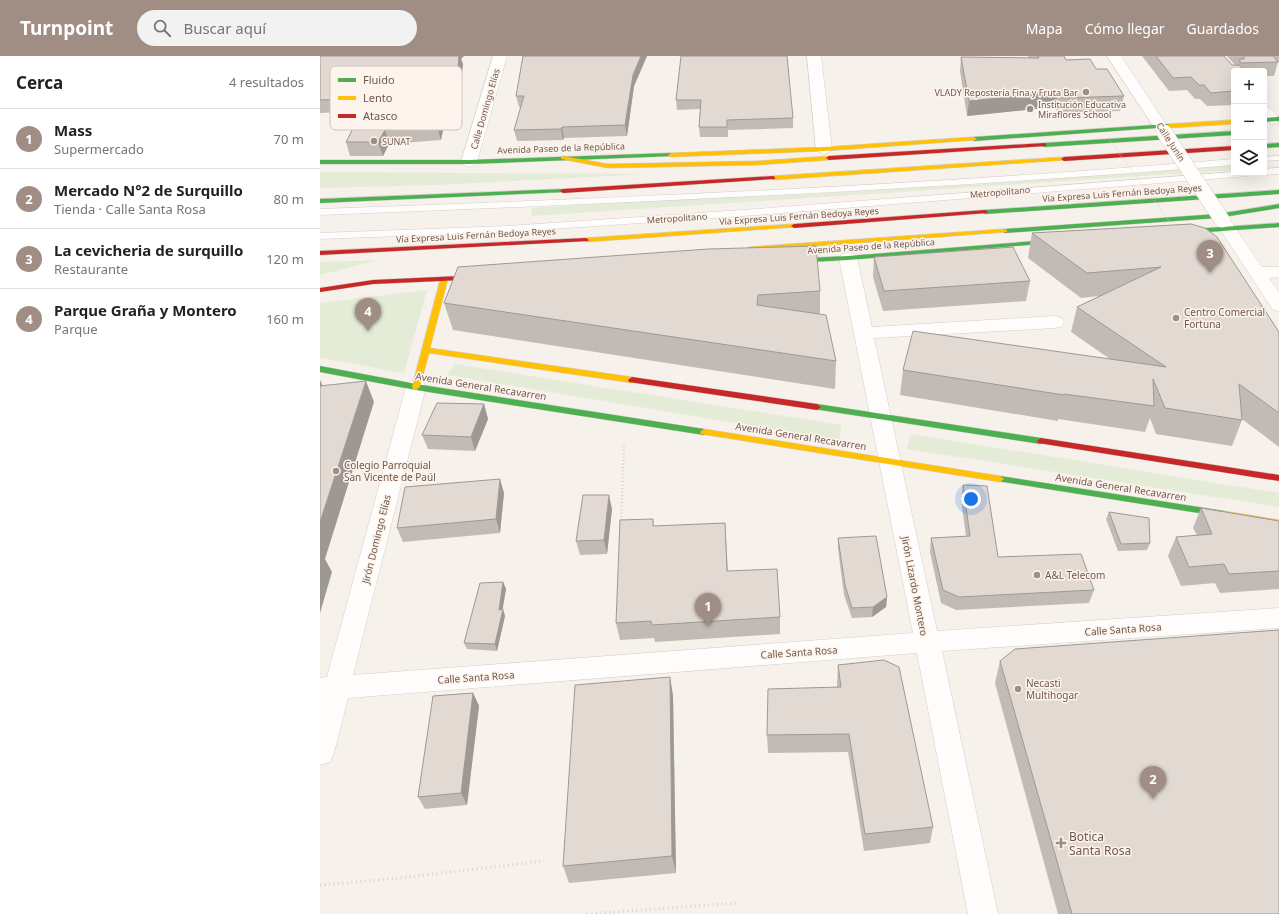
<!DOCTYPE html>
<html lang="es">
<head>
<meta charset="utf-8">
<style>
	body { margin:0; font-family:"Noto Sans",sans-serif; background:#f2f2f2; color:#222 }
	.controls { position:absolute; right:12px; top:12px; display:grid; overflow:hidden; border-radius:4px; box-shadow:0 4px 16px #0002 }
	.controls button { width:36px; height:36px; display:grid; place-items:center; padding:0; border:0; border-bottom:1px solid #e0e0e0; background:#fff; color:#222; font:20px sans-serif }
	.you { position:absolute; left:651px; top:443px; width:14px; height:14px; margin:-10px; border:3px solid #fff; border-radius:50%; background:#1a73e8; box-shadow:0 0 0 6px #1a73e833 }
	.badge { display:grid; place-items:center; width:26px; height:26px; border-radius:50%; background:#a08d84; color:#fff; font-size:13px; font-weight:700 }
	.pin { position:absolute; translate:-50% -33px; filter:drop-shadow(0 1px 2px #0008) }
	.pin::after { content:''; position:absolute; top:21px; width:14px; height:12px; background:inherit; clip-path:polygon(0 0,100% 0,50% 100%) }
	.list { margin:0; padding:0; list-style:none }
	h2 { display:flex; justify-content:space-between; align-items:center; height:52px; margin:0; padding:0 16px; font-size:17px }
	h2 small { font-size:13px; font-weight:400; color:#767676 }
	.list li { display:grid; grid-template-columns:26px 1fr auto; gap:12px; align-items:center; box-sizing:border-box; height:60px; padding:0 16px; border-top:1px solid #e0e0e0 }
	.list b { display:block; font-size:15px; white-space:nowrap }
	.list p { margin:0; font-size:13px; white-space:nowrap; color:#767676 }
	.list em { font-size:13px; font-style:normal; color:#767676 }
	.icon { flex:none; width:22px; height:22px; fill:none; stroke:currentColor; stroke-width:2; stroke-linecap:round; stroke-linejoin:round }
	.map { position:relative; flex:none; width:959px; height:858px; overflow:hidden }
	header { display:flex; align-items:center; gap:24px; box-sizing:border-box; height:56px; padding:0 20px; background:#a08d84; color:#fff }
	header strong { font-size:19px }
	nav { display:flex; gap:22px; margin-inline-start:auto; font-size:14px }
	.search { width:280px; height:36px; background:#f2f2f2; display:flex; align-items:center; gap:10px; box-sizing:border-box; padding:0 14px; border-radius:22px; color:#767676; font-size:15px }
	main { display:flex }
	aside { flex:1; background:#fff }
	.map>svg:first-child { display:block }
	.green { fill:#e4ecd7 }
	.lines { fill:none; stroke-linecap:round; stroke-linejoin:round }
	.lane-casing { stroke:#d5cec9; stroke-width:1 }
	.street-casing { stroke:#d5cec9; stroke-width:1 }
	.fast-casing { stroke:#d5ccc8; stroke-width:1 }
	.slow-casing { stroke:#d5ccc8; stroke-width:1 }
	.jam-casing { stroke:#d5ccc8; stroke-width:1 }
	.path-far1 { stroke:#d9d1ce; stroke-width:2.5; stroke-dasharray:1 2.5; stroke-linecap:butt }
	.path { stroke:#d9d1ce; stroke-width:3; stroke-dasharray:1 3.5; stroke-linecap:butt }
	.lane { fill:#fefdfc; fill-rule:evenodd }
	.street { fill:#fefdfc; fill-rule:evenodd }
	.fast { fill:#4caf50; fill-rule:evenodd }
	.slow { fill:#ffc107; fill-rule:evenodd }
	.jam { fill:#c62828; fill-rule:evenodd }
	.street-bridge-casing { stroke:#d5cec9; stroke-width:16; stroke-linecap:butt }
	.path-bridge { stroke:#d9d1ce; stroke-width:1.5; stroke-dasharray:0.5 2; stroke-linecap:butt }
	.street-bridge { stroke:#fefdfc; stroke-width:15 }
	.wall { fill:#c2bbb5 }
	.shaded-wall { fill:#9e9894 }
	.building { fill:#e2d9d3; stroke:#9e9894 }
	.poi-dot { fill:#a08d84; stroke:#fdf5ed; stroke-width:1.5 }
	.labels { text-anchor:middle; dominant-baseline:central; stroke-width:3; stroke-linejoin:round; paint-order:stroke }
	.far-poi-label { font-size:9px; fill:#71574d; stroke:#fdf5ed; text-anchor:start }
	.far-street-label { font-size:9px; fill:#71574d; stroke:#fdf5ed }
	.poi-label { font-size:10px; fill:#71574d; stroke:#fdf5ed; text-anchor:start }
	.street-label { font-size:10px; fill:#71574d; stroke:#fdf5ed }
	.near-poi-label { font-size:12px; fill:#71574d; stroke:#fdf5ed; text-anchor:start }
	.key { fill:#fdf5ed; stroke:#d3c6bd; stroke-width:1 }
	.key-label { font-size:11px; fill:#71574d }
</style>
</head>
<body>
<header>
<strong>Turnpoint</strong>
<div class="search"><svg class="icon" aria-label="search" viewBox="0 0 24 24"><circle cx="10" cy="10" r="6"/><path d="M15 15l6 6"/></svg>Buscar aquí</div>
<nav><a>Mapa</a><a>Cómo llegar</a><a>Guardados</a></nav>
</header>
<main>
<aside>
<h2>Cerca<small>4 resultados</small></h2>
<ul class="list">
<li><span class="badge">1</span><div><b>Mass</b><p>Supermercado</p></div><em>70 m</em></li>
<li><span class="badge">2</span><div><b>Mercado N°2 de Surquillo</b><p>Tienda · Calle Santa Rosa</p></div><em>80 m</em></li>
<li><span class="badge">3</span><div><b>La cevicheria de surquillo</b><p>Restaurante</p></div><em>120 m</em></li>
<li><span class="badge">4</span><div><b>Parque Graña y Montero</b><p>Parque</p></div><em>160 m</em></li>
</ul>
</aside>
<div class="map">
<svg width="959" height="858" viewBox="0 0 959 858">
	<rect width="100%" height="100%" fill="#f6f1eb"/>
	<!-- green -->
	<path class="green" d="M914,108V114L211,160L212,152Z
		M0,116L328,118L116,129L0,132Z
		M59,204L0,219V206Z
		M107,234L84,317L0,302V247Z
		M135,308L521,369L520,384L127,319Z
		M591,378L959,437V451L587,393Z"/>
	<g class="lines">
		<!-- lane casing -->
		<g class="lane-casing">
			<path id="lane" d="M959,100V104L944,105V101Z
				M914,103V109C610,134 305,147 0,159V153C305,142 610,129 914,103Z
				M959,112V118L944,119L940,117H944V113Z
				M914,116V117H932L928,120L437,159L188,176L0,183V177L188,170L437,153Z"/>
		</g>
		<!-- street casing -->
		<g class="street-casing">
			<path id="street" d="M173,0H187L157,106L154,109L149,111L144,109L141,106Z
				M487,0H501L512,93L509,96L504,98L499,96L496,93Z
				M787,0H801L851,76L849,79L844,80L839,79Z
				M944,49C951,51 959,60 958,67C944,71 944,60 944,49Z
				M902,159L908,161L942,211H959V221L949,222L959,236V255L953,254L894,164L896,161Z
				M528,197L534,198L537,202L552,271L735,260L742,262L744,266L742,270L735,272L554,282L617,575L959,552V572L622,595L678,858H648L597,597L28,642L14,697L10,706L0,709V622L7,621L86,331L89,326L96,324L103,326L106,331L33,619L593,577L519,202L522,198Z"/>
		</g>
		<!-- fast casing -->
		<g class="fast-casing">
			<path id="fast" d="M959,61V65L944,66V62Z
				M849,68L851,69V71L654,85L651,83L654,81Z
				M914,75V79L724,91L721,89L724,87Z
				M959,87V91L944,92V88Z
				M351,97L353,98V100L149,108H0V104H149Z
				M243,133L245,134V136L0,147V143Z
				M959,134V138L665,158L662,156L665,154Z
				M959,148V152L897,162L685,177L682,175L685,173L897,158Z
				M959,167V171L859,178L856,176L859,174Z
				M741,183L743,184V186L528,204L468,207L464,205L468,203L528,200Z
				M0,310L96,328L384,373L388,376L384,379L96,334L0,316Z
				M497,348L721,382L725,385L721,388L494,353L493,351Z
				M680,420L904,455L907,456L909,458L907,460L904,461L677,425L676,423L677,421Z"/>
		</g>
		<!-- slow casing -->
		<g class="slow-casing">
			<path id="slow" d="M914,64V68L849,72L846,70L849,68Z
				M654,81L657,83L656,84L504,95L351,101L348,99L351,97L504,91Z
				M243,100L288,108L437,105L509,100L512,102L509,104L437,109L288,112L241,103V101Z
				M744,101L747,103L746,104L453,124L450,122L453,120Z
				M474,168L477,170L476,171L266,186L263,184L266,182Z
				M685,173L687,174V176L429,195L426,193L429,191Z
				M121,221H124L128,223L110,292L312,321L316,324L312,327L109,297L100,331L96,334L93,333L92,331Z
				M384,373L680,420L684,423L680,426L381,378L380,376Z
				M904,455L959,464V470L901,460L899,458L901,456Z"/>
		</g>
		<!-- jam casing -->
		<g class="jam-casing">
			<path id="jam" d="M724,87L726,88V90L509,104L506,102L509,100Z
				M914,90V94L744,105L741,103L744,101Z
				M453,120L455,121V123L243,137L240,135L243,133Z
				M665,154L668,156L667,157L474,172L471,170L474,168Z
				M266,182L269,184L268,185L0,199V195Z
				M162,219H165V223L53,228L0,236V232L53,224Z
				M312,321L497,348L501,351L497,354L309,326L308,324Z
				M721,382L959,419V425L718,387L717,385Z"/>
		</g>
		<!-- path-far1 -->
		<path class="path-far1" d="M301,468L304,387"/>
		<!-- path -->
		<path class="path" d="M0,829L71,823L224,805
			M267,858L417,847"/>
		<!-- lane -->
		<use href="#lane" class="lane"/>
		<!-- street -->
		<use href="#street" class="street"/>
		<!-- fast -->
		<use href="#fast" class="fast"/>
		<!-- slow -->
		<use href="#slow" class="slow"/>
		<!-- jam -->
		<use href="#jam" class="jam"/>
		<!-- street-bridge casing -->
		<g class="street-bridge-casing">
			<path id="street-bridge" d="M844,76L902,164"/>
		</g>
		<!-- path-bridge -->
		<path class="path-bridge" d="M788,82L851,167"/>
		<!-- street-bridge -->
		<use href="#street-bridge" class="street-bridge"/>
	</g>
	<!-- wall -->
	<path class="wall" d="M0,0L141,3L143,8L140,35H138L134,59H126L121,84L69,88L63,100H30L26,86L42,55L0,57Z
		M203,0H327L314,30L307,80L244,82L243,84L197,85L194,74L201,51H199L196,40Z
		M361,0L473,62V72L408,74V81H380L379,71L380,53L357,54L356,44Z
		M708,0H744L746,4L776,13L804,40L800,55L738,57L735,51L647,60L640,15L641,1L709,2Z
		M822,0H904L912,9H915L907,0H959V6H958L954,20H944V15H914V49L887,50L880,43H875L867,34L849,35Z
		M871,168L959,276V391L922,363V364L912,390L836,378L830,362L825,376L738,363V365L580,339L583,314L790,303L751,276L757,251L779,240L761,242L708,202L712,177Z
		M554,201L710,225L706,245L563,255L553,221Z
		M500,235V258L516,305L515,333L133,274L124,247Z
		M164,348L168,363L155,395L108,393L102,379Z
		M643,429L678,501L774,534L769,547L636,554L621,547L610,496L611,482L646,480L641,443Z
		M184,437L180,477L83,486L77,472Z
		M881,452L959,465V533L900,537L895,527L861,530L848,500L856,481L877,479L873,472Z
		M292,453L287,498L260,499L256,485Z
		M789,456L830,487L827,494L798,495L786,463Z
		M333,463L334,470L405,467L408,515L460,561V578L335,586L334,582L300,584L296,567Z
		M518,482L567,541L566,551L552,561L532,562L524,539L518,493Z
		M183,526L186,533L182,553L185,560L177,595L147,593L144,587Z
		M680,605L959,858H738L675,627Z
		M518,609L613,771L610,787L544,795L528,696L448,697L447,679L517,631V627Z
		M350,621L353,640L356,817L249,827L243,810Z
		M153,637L159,650L147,749L105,753L98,741Z"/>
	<!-- shaded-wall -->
	<path class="shaded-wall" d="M134,0H144L141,3L143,8L140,35L137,22Z
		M321,0H327L314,30L307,80L305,69L313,19Z
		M135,22L138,35L134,59L131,46Z
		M738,36L735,51L647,60L649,45Z
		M122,46L126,59L121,84L117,71Z
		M242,71L244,82L243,84L241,73Z
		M65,74L69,88L63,100L58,86Z
		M0,324L7,339L0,351Z
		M46,325L54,346L5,503L12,516L0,557V466Z
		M164,348L168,363L155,395L151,381Z
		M180,423L184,437L180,477L176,463Z
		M289,439L292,453L287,498L284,484Z
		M183,526L186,533L182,557L183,553L185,560L177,595L175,588L179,554Z
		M567,541L566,551L552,561L553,551Z
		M350,621L353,640L356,817L352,800Z
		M153,637L159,650L147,749L141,737Z"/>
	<!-- building -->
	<path class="building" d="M0,0H139L137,22H135L131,46H122L117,71L65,74L58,86H26L49,42L0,44Z
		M203,0H321L313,19L305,69L242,71L241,73L194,74L204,40H196Z
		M361,0H467L473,62L407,64V71H379L381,44H356Z
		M718,0H744L746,4L770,3L776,13H787L804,40L741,42L738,36L649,45L641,1L719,2Z
		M836,0H904L912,9H919L925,15H914V35L891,37L884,29H879L871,21L853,22Z
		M924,0H953L958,6L920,7V3H924Z
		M871,168L885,172L897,181L959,276V357L919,328L922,364L845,352L833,323L834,350L744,338V339L583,314L593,275L846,311L757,251L841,211L767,217L712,177Z
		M496,190L500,235L438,239L437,249L506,259L516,305L124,247L138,211L388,193Z
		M693,191L710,225L564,235L554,201Z
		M46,325L0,466V330Z
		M117,347L164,348L151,381L102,379Z
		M180,423L176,463L77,472L85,431Z
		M643,429L667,430L678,501L761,498L774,534L639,541L623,534L611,482L650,480Z
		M263,439H289L284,484L256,485Z
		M881,452L959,465V515L909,518L904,508L869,511L856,481L892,478Z
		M789,456L829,462L830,487L801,488Z
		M333,463V470L405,467L407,515L457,513L460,561L332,569L331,565L296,567L300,464Z
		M556,480L567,541L553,551L532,552L525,529L518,482Z
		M183,526L179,554L183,553L175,588L144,587L160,527Z
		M959,574V858H752L680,605L695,593Z
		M564,604L579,611L613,771L545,778L529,678L447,679L448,633L521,631L518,609Z
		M350,621L352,800L243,810L255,629Z
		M153,637L141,737L98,741L113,640Z"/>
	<!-- markers -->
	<g class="poi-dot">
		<circle cx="766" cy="36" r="4"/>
		<circle cx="710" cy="53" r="4"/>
		<circle cx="54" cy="85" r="4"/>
		<circle cx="856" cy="262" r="4"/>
		<circle cx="16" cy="415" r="4"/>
		<circle cx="717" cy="519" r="4"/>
		<circle cx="698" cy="633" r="4"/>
		<path d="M739 781h4v4h4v4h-4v4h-4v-4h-4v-4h4z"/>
	</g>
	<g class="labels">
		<!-- far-poi labels -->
		<g class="far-poi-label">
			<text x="758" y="36" text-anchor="end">VLADY Repostería Fina y Fruta Bar</text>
			<text x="718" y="48">Institución Educativa<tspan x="718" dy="10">Miraflores School</tspan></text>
			<text x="62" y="85">SUNAT</text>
		</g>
		<!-- far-street labels -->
		<g class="far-street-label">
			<text transform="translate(165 53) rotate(-74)">Calle Domingo Elías</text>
			<text transform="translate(851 86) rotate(57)">Calle Junín</text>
			<text transform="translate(241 92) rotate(-2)">Avenida Paseo de la República</text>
			<text transform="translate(680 136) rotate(-5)">Metropolitano</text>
			<text transform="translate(802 137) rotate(-4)">Vía Expresa Luis Fernán Bedoya Reyes</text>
			<text transform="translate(479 160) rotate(-4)">Vía Expresa Luis Fernán Bedoya Reyes</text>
			<text transform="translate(357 162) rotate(-4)">Metropolitano</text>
			<text transform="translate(156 179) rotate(-3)">Vía Expresa Luis Fernán Bedoya Reyes</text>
			<text transform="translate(551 190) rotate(-4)">Avenida Paseo de la República</text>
		</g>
		<!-- poi labels -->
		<g class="poi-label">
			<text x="864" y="256">Centro Comercial<tspan x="864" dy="12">Fortuna</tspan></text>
			<text x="24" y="409">Colegio Parroquial<tspan x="24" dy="12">San Vicente de Paúl</tspan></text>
			<text x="725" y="519">A&amp;L Telecom</text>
			<text x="706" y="627">Necasti<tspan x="706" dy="12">Multihogar</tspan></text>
		</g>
		<!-- street labels -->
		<g class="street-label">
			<text transform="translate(161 330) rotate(9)">Avenida General Recavarren</text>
			<text transform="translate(481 380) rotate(9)">Avenida General Recavarren</text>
			<text transform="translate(801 431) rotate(9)">Avenida General Recavarren</text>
			<text transform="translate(56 483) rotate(-76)">Jirón Domingo Elías</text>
			<text transform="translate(595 530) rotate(79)">Jirón Lizardo Montero</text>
			<text transform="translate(803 573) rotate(-4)">Calle Santa Rosa</text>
			<text transform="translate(479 596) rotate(-4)">Calle Santa Rosa</text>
			<text transform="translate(156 621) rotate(-4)">Calle Santa Rosa</text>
		</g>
		<!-- near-poi labels -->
		<g class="near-poi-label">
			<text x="749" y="780">Botica<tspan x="749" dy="14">Santa Rosa</tspan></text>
		</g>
	</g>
	<!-- legend -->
	<rect x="10" y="10" width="132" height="64" rx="6" class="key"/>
	<rect x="18" y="22" width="18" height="4" fill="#4caf50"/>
	<rect x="18" y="40" width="18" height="4" fill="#ffc107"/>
	<rect x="18" y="58" width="18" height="4" fill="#c62828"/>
	<g class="key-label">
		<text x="43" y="28">Fluido</text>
		<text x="43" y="46">Lento</text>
		<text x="43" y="64">Atasco</text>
	</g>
</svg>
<div class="controls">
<button>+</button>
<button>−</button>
<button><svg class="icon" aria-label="layers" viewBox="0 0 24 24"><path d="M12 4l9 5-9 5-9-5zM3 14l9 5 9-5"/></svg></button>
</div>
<div class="you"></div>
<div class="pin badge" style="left:388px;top:570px">1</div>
<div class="pin badge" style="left:833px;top:743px">2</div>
<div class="pin badge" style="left:890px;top:217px">3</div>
<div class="pin badge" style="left:48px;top:275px">4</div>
</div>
</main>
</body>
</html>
